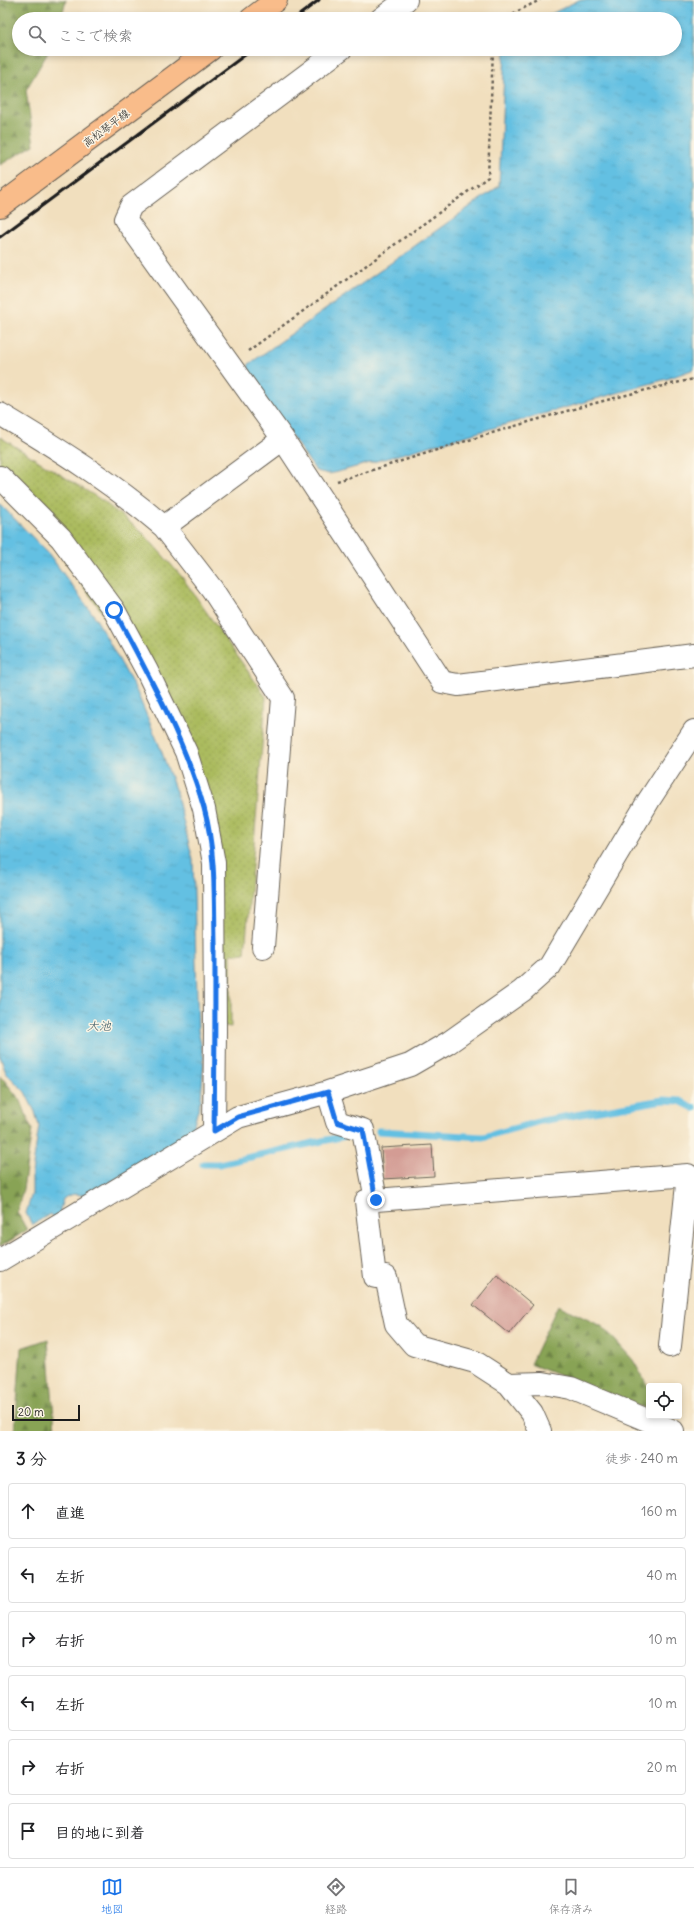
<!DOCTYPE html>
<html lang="ja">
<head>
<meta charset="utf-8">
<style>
	body { margin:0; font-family:Delius,"Klee One",sans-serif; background:#f2f2f2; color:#202124 }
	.controls { position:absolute; right:12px; bottom:12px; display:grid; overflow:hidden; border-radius:4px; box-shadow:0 2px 6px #0003 }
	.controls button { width:36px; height:36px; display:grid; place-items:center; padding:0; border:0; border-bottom:1px solid #e0e0e0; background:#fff; color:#202124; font:20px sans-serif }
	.scale { position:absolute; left:12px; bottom:10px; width:68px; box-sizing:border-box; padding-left:4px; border:2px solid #1c1c1c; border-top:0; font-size:11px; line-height:14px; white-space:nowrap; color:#1c1c1c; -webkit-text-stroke:3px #fcf5e5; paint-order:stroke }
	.stop { position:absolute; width:12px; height:12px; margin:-9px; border:3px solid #1a73e8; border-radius:50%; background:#fff }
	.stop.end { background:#1a73e8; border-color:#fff; box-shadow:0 1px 4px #0008 }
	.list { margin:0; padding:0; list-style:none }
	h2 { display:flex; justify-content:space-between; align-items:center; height:52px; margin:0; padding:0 16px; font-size:17px }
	h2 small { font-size:13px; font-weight:400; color:#757577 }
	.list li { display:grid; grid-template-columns:26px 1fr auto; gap:12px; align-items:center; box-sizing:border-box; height:56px; margin:0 8px 8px; padding:0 8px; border:1px solid #e0e0e0; border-radius:4px }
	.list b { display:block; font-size:15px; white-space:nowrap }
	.list em { font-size:13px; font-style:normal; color:#757577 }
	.icon { flex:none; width:22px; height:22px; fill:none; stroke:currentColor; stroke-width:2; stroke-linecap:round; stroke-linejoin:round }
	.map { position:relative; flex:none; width:694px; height:1431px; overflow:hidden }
	.search { position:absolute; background:#fff; box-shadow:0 2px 6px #0003; left:12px; right:12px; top:12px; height:44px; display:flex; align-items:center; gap:10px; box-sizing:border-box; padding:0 14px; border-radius:22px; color:#757577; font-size:15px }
	.sheet { height:436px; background:#fff }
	nav { display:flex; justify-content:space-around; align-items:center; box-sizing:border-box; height:56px; border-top:1px solid #e0e0e0; background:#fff; font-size:11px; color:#757577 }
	nav a { display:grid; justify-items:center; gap:2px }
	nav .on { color:#1a73e8 }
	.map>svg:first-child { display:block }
	.grass { fill:url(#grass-dots); stroke:#646c3d }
	.forest { fill:url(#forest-firs); stroke:#526038 }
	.water { fill:url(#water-ripples); stroke:#406e7f }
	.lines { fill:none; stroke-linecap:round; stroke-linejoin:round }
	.stream { stroke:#64c0e2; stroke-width:7 }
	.building { fill:#d39c94 }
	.minor-casing { stroke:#676055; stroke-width:24 }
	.major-casing { stroke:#676055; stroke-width:24 }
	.path { stroke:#676055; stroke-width:2.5; stroke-dasharray:3 3; stroke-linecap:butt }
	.minor { stroke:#fff; stroke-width:22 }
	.major { stroke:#f9bc8a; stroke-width:22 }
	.rail { stroke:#1c1c1c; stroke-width:3 }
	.route { stroke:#1a73e8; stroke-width:5 }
	.labels { text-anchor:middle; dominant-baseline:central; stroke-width:3; stroke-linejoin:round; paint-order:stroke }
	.street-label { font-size:11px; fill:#1c1c1c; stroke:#fcf5e5 }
	.water-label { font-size:12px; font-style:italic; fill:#355561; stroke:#fcf5e5 }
</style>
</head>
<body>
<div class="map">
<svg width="694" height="1431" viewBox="0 0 694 1431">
	<defs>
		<pattern id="grass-dots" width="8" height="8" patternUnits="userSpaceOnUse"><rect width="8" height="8" fill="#abbb5e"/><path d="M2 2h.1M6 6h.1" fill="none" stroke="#93a051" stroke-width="1.8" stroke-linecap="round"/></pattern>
		<pattern id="forest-firs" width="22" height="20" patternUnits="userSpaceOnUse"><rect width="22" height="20" fill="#88a355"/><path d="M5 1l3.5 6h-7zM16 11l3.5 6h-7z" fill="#6e8446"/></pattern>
		<pattern id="water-ripples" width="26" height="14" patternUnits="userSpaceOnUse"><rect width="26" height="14" fill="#64c0e2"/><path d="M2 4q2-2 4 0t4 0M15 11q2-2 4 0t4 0" fill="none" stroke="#56a4c1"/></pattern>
	</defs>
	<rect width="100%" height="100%" fill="#fcf5e5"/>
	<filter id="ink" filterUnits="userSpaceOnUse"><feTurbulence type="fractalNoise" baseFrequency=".025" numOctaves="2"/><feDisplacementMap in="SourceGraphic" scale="8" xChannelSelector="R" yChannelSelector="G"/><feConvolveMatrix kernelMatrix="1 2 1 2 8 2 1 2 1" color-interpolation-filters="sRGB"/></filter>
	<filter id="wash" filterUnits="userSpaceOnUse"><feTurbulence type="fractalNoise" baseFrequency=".012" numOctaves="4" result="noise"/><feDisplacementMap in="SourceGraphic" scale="16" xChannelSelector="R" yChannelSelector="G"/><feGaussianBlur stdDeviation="0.9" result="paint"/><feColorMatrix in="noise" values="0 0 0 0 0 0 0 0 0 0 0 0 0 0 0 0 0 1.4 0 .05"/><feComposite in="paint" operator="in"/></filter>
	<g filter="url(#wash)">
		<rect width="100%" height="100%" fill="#f1dfbe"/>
		<!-- grass -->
		<path class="grass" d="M0,437L103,501L143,533L182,577L266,697L245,953L231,954V1027L220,1025L219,899L169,704L0,472Z"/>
		<!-- forest -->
		<path class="forest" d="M0,0H66L61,19H19V49H50L26,90L34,145L0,165Z
			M0,1075L21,1101L32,1130L23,1189L17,1212L27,1230L0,1247Z
			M558,1305L603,1327L633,1360L649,1388V1410L530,1364Z
			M48,1339L55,1431H15L21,1348Z"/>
		<!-- water -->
		<path class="water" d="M579,0H694V369L670,378L345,470L329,474L316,471L247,372L249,364L499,186L505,49H675V19H541Z
			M0,504L48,553L95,617L136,690L160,747L176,792L193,860L198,1030L204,1059L201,1099L193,1127L194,1132L86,1197C77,1193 71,1193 63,1199L60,1210L62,1214L55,1220L50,1214L32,1225L26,1213L32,1193V1173L39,1126L35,1112L25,1092L6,1073L0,1056Z"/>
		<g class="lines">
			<!-- stream -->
			<path class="stream" d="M379,1131L483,1137L541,1121L663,1100L680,1101L694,1108
				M203,1164H219L354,1134"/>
		</g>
		<g id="blocks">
			<!-- building -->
			<path class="building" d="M432,1145L434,1176L383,1179L381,1148Z
				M497,1275L533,1305L509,1334L473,1305Z"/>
		</g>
	</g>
	<g filter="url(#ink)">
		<use href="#blocks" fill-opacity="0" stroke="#676055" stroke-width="1"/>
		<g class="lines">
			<!-- minor casing -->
			<g class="minor-casing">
				<path id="minor" d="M381,19L406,0
					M0,414C57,448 113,483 164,527L283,439L442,682L458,685L694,655
					M283,439L125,219L131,206L341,49
					M0,477L61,538L114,610L147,671L186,752L204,809L214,863L215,1031L214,1131
					M164,527L212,589L283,698L263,947
					M328,1092L337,1122L363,1130L376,1200L366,1201L375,1277H386L396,1324L414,1345L475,1362L509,1384L532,1413L540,1431
					M376,1200L688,1175L670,1346
					M0,1260L238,1117L328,1092L410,1065L448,1043L522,991L550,966L649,800L694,731
					M509,1384L543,1383L571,1388L673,1431"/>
			</g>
			<!-- major casing -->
			<g class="major-casing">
				<path id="major" d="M251,19L276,0
					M0,206L211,49"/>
			</g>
			<!-- path -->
			<path class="path" d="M502,19L540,0
				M248,351L488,177L493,49
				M337,481C455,445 573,405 694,379"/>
			<!-- minor -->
			<use href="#minor" class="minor"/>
			<!-- major -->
			<use href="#major" class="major"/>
			<!-- rail -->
			<path class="rail" d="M294,19L319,0
				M0,237L253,49"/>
		</g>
	</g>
	<g class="lines" filter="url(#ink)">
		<!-- route -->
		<path class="route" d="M114,610C148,674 184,738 204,808C216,852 214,898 215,943C215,1006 215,1068 214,1131L238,1117L328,1092L337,1122L363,1130L376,1200"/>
	</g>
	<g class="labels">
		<!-- street labels -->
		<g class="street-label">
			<text transform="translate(106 128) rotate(-37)">高松琴平線</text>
		</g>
		<!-- water labels -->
		<g class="water-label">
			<text x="99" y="1025">大池</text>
		</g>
	</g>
</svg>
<div class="controls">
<button><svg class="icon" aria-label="locate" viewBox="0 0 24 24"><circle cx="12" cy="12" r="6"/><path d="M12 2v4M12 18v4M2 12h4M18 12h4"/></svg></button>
</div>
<div class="scale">20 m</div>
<div class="stop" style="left:114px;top:610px"></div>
<div class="stop end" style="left:376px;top:1200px"></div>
<div class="search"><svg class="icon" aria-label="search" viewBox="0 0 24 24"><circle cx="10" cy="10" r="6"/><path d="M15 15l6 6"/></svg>ここで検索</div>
</div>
<section class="sheet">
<h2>3 分<small>徒歩 · 240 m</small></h2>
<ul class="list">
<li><svg class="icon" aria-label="ahead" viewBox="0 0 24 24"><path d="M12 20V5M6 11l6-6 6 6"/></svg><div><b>直進</b></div><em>160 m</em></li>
<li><svg class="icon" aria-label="left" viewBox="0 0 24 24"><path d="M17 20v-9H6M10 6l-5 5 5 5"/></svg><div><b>左折</b></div><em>40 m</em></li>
<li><svg class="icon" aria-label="right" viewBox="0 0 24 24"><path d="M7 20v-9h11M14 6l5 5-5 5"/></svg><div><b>右折</b></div><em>10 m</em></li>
<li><svg class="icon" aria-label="left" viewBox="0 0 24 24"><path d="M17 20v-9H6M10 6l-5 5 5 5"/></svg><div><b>左折</b></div><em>10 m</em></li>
<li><svg class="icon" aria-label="right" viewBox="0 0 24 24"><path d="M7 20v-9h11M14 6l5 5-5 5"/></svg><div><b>右折</b></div><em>20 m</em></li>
<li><svg class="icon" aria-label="arrive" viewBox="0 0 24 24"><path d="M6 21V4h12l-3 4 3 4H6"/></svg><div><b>目的地に到着</b></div></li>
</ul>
</section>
<nav>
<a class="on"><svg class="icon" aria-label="map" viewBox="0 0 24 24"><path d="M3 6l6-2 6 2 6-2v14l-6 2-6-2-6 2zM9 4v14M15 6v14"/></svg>地図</a>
<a><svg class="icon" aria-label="directions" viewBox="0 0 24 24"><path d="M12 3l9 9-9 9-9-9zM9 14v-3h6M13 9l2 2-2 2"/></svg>経路</a>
<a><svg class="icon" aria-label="saved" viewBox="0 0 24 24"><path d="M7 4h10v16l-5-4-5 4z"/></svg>保存済み</a>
</nav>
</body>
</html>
